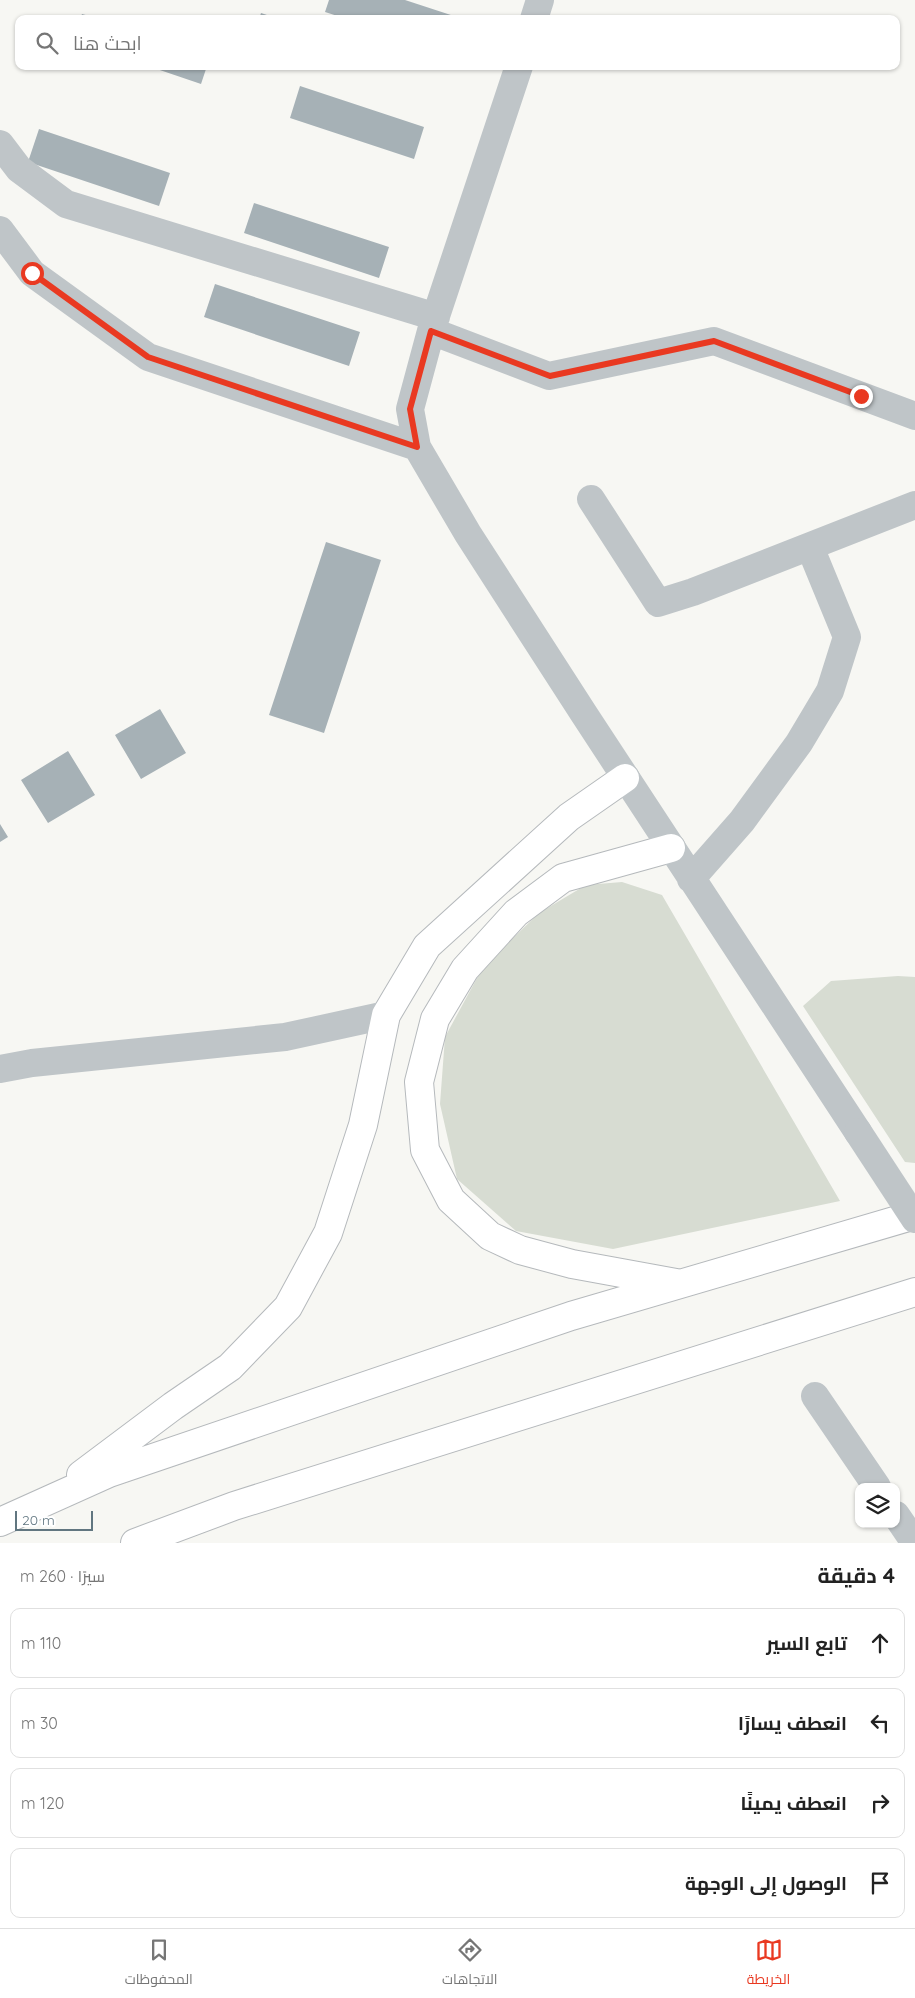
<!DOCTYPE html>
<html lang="ar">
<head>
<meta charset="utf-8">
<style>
	body { margin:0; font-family:Quicksand,Cairo,sans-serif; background:#f6f6f6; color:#222; direction:rtl }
	.controls { position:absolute; right:15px; bottom:15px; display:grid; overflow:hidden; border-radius:10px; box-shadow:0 1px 4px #0004 }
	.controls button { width:45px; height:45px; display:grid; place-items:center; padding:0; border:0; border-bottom:1px solid #e0e0e0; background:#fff; color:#222; font:25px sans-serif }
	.scale { position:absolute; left:15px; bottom:12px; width:78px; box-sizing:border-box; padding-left:5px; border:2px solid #617680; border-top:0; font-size:14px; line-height:18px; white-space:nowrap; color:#617680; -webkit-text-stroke:4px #fff; paint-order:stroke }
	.stop { position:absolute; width:15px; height:15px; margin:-11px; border:4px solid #e93921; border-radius:50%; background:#fff }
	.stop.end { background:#e93921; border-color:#fff; box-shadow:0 1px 5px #0008 }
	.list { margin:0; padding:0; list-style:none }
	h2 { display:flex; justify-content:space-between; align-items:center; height:65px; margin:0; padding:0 20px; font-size:21px }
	h2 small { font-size:16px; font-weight:400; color:#767676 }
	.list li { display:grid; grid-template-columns:32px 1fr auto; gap:15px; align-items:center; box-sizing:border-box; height:70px; margin:0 10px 10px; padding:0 10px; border:1px solid #e0e0e0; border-radius:10px }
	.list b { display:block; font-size:19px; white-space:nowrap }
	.list em { font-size:16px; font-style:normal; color:#767676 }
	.icon { flex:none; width:28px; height:28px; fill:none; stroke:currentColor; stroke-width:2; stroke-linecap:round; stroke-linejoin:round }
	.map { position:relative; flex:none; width:915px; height:1543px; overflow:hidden; direction:ltr }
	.search { position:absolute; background:#fff; box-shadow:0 1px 4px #0004; left:15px; right:15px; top:15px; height:55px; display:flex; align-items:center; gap:12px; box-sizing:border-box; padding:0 18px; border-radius:10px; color:#767676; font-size:19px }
	.sheet { height:385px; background:#fff }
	nav { display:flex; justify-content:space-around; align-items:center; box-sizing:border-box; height:70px; border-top:1px solid #e0e0e0; background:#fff; font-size:14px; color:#767676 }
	nav a { display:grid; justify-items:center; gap:2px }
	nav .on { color:#e93921 }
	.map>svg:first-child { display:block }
	.green { fill:#d7dcd2 }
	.building { fill:#a6b1b6 }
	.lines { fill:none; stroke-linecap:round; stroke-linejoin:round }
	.highway-casing { stroke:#b5b9bc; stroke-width:30 }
	.minor { stroke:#bfc5c8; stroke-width:28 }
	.highway { stroke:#fff; stroke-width:28 }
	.minor-bridge { stroke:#bfc5c8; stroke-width:28 }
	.route { stroke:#e93921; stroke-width:6 }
</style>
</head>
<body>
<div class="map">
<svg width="915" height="1543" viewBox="0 0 915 1543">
	<rect width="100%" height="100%" fill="#f7f7f3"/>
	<!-- green -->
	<path class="green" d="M622,882L662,895L840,1201L613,1249L516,1231L457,1179L440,1104L445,1037L483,967L539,913L586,885Z
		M898,976L915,977V1163L905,1162L803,1006L831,981Z"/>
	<!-- building -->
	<path class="building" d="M329,0H405L460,18L347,19L325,12Z
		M261,13L276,18V19H259Z
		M82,14L96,18V19H80Z
		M148,66H207L201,84Z
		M300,86L424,127L414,159L290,118Z
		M39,129L170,173L159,206L28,162Z
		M254,203L389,247L379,278L244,233Z
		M215,284L360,332L349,366L204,317Z
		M326,542L381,560L324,733L269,715Z
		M160,709L186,753L141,779L115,735Z
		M68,751L95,795L48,823L21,780Z
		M0,824L8,837L0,842Z"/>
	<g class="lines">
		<!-- highway casing -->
		<g class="highway-casing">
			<path id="highway" d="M671,848L563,878L516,913L465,969L435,1019L419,1082L425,1150L451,1200L490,1236L520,1250L572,1264L676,1283
				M81,1475L173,1406L230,1367L288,1307L328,1233L363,1125L386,1015L427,946L569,817L625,778
				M0,1522L109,1473L571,1316L915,1215
				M135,1543L234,1506L915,1292"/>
		</g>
		<!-- minor -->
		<path class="minor" d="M534,19L540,0
			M519,66L431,331L410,409L417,447L468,534L584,714L858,1132
			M0,144L19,169L66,204L436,317
			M0,230L32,273L148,357L417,447
			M431,331L549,376L714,341L915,416
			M591,499L658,603L693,592L915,505
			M691,879L742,821L799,743L830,691L847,637L810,547
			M0,1069L32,1063L285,1037L386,1015
			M815,1396L877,1487
			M896,1515L915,1543"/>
		<!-- highway -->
		<use href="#highway" class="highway"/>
		<!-- minor-bridge -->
		<path class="minor-bridge" d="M858,1132L915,1219"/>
	</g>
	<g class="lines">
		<!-- route -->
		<path class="route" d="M32,273L148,357L417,447L410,409L431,331L550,376L714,341L861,396"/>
	</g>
</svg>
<div class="controls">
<button><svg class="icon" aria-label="layers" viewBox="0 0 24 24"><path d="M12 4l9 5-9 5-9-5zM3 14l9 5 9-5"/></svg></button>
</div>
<div class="scale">20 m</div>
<div class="stop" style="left:32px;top:273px"></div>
<div class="stop end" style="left:861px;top:396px"></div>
<div class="search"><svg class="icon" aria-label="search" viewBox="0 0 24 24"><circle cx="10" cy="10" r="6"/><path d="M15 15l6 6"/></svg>ابحث هنا</div>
</div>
<section class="sheet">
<h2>4 دقيقة<small>سيرًا · 260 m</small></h2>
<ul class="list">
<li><svg class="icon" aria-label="ahead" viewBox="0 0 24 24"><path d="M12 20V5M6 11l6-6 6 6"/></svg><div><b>تابع السير</b></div><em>110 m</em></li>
<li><svg class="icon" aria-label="left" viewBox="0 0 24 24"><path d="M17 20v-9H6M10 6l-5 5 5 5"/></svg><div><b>انعطف يسارًا</b></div><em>30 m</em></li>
<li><svg class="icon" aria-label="right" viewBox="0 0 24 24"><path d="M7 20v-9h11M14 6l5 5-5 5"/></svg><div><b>انعطف يمينًا</b></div><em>120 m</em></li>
<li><svg class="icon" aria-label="arrive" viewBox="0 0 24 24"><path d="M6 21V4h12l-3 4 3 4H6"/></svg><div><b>الوصول إلى الوجهة</b></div></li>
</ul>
</section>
<nav>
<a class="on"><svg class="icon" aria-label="map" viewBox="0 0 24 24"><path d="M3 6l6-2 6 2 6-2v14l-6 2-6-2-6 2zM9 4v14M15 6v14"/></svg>الخريطة</a>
<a><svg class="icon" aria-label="directions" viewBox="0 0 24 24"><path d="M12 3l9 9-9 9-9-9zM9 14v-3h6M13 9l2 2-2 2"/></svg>الاتجاهات</a>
<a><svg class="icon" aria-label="saved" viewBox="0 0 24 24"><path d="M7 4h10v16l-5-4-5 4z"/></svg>المحفوظات</a>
</nav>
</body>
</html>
